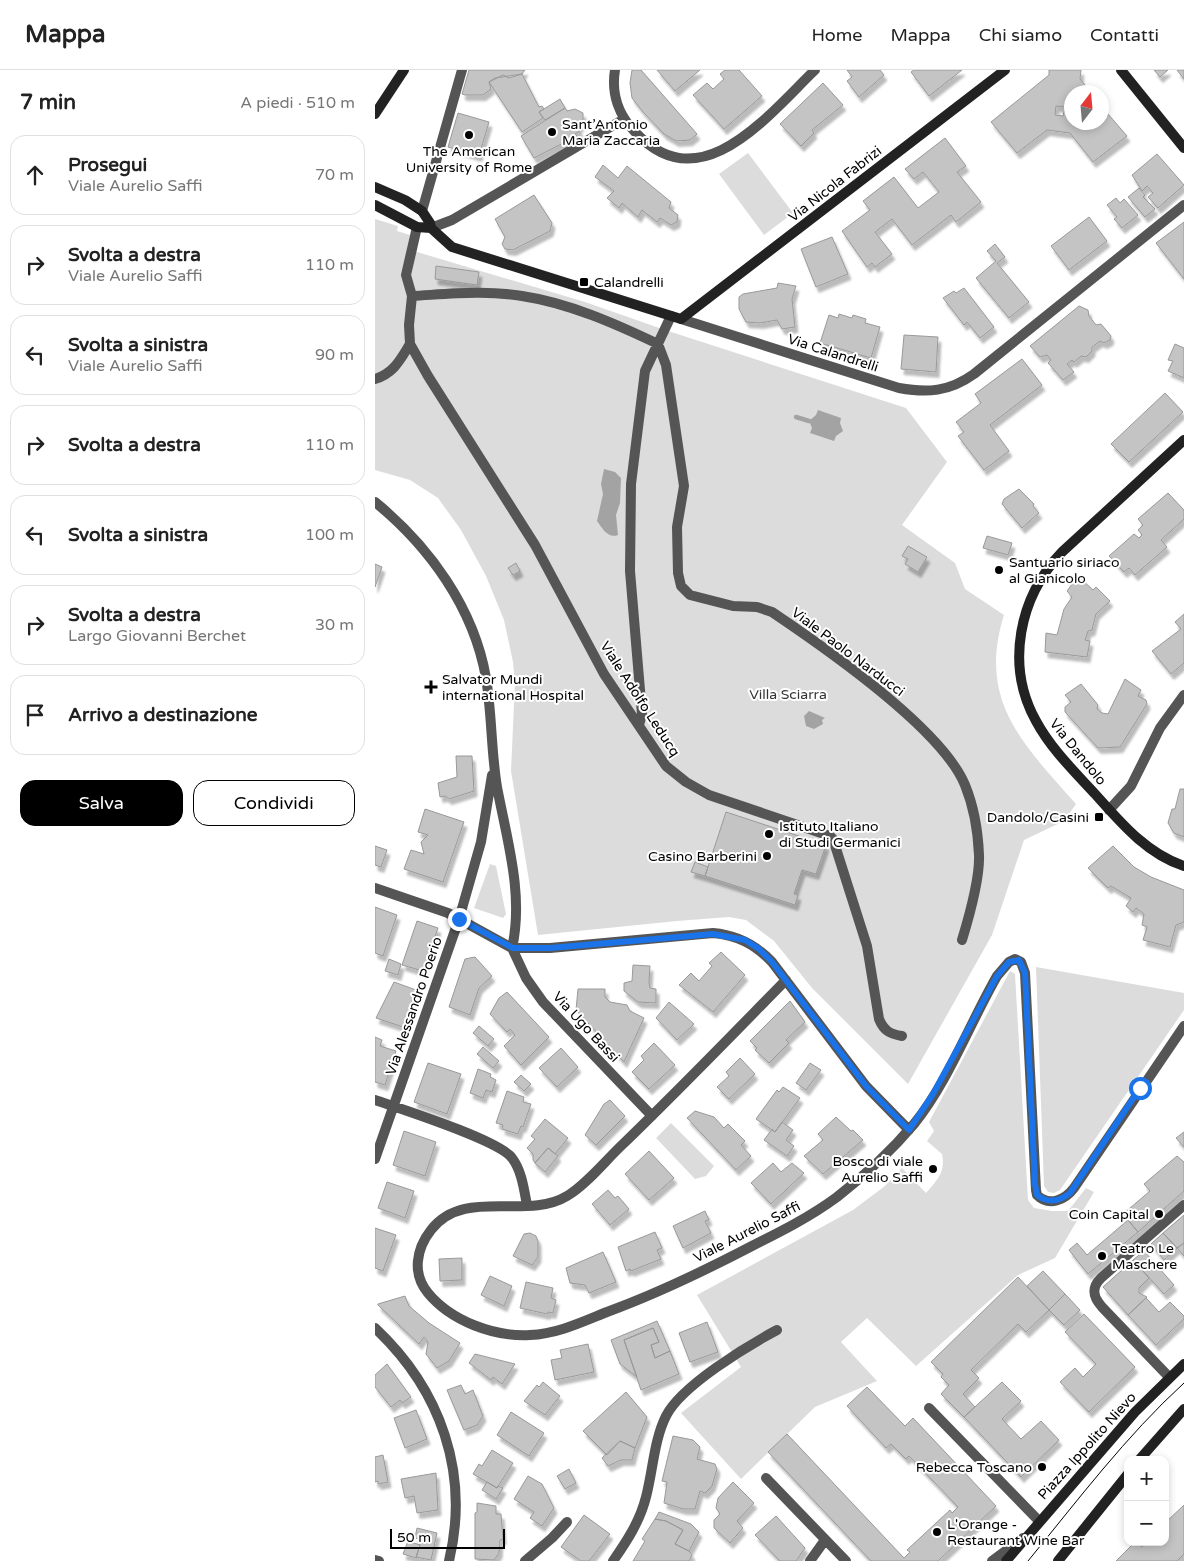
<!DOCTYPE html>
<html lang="it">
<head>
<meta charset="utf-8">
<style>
	body { margin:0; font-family:"Varela Round",sans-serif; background:#f6f6f6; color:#222 }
	.controls { position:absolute; right:15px; bottom:15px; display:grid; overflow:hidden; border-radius:10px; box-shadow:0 2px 8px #0003 }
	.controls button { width:45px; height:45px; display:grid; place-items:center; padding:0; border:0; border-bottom:1px solid #e0e0e0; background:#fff; color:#222; font:25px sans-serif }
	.compass { position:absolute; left:689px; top:15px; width:45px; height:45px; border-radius:50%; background:#fff; box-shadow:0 2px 8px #0003; rotate:16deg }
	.scale { position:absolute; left:15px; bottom:12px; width:115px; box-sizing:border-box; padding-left:5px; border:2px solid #000; border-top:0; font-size:14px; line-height:18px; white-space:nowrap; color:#000; -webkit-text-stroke:4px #fff; paint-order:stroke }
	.stop { position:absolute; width:15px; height:15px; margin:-11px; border:4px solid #1a73e8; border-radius:50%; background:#fff }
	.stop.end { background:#1a73e8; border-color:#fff; box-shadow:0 1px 5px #0008 }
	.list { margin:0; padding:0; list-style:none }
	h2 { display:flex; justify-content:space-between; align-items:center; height:65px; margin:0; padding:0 20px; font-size:21px }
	h2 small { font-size:16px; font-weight:400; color:#767676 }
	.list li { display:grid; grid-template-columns:32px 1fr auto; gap:15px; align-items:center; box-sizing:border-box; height:80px; margin:0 10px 10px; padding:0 10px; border:1px solid #e0e0e0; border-radius:15px }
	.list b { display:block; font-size:19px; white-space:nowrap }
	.list p { margin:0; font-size:16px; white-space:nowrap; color:#767676 }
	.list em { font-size:16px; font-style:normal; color:#767676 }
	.actions { display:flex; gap:10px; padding:15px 20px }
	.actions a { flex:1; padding:11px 0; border:1px solid #000; border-radius:15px; text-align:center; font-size:18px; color:#000 }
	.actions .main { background:#000; color:#fff }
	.icon { flex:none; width:28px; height:28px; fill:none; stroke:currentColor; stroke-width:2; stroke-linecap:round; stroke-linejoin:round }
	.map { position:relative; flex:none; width:809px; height:1491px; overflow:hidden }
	header { display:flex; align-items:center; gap:30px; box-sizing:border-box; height:70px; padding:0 25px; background:#fff; border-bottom:1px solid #e0e0e0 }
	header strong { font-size:24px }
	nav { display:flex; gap:28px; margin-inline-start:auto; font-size:18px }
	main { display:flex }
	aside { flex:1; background:#fff }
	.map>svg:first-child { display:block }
	.green { fill:#dcdcdc }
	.water { fill:#a3a3a3 }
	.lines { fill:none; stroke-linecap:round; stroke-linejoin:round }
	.stream { stroke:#a3a3a3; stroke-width:4.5 }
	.building { fill:#c4c4c4; stroke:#999; fill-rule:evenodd; filter:url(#shadow) }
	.street { stroke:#555; stroke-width:10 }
	.secondary { stroke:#222; stroke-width:10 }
	.tram { stroke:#000; stroke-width:1 }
	.route { stroke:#1a73e8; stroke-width:6 }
	.poi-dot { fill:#000; stroke:#fff; stroke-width:2 }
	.labels { text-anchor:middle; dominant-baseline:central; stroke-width:4; stroke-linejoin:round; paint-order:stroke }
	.poi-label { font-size:14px; fill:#000; stroke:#fff; text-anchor:start }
	.street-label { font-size:14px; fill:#000; stroke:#fff }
	.park-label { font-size:14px; fill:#333; stroke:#fff }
</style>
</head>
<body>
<header>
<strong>Mappa</strong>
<nav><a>Home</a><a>Mappa</a><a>Chi siamo</a><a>Contatti</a></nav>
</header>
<main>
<aside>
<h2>7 min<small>A piedi · 510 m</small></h2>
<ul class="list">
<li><svg class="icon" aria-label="ahead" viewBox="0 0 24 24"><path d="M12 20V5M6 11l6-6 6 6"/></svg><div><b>Prosegui</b><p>Viale Aurelio Saffi</p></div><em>70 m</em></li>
<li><svg class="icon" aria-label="right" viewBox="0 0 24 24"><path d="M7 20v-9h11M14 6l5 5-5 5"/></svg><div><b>Svolta a destra</b><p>Viale Aurelio Saffi</p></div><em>110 m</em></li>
<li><svg class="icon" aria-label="left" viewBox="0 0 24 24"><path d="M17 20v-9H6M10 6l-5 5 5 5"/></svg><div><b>Svolta a sinistra</b><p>Viale Aurelio Saffi</p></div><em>90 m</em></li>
<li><svg class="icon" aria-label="right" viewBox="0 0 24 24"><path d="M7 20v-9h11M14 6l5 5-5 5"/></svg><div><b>Svolta a destra</b></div><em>110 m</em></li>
<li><svg class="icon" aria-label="left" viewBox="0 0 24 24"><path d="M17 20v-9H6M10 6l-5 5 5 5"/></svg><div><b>Svolta a sinistra</b></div><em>100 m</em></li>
<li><svg class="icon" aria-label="right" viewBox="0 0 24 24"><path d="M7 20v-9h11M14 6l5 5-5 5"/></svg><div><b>Svolta a destra</b><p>Largo Giovanni Berchet</p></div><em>30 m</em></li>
<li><svg class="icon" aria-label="arrive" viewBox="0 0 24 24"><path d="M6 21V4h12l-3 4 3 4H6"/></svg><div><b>Arrivo a destinazione</b></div></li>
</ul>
<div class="actions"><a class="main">Salva</a><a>Condividi</a></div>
</aside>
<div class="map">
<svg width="809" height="1491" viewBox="0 0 809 1491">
	<defs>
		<filter id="shadow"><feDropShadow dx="3" dy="5.5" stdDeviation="1" flood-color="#0004"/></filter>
	</defs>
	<rect width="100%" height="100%" fill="#fff"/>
	<!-- green -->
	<path class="green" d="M373,83L418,143L389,165L344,104Z
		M0,149L23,156L22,161L35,165L32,179L210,232L290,260L531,338L572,392L527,455L580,493L590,519L629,545C602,631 648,674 701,734L689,751L649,770L617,865L533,1014L437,918L399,871L371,850L354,847L302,851L163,865L136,701L140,612L138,592L129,550L111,506L86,460L63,428L35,410L0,400Z
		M115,794L121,796L131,844L128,848L99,838Z
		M661,897L809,923V940L685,1120L679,1123L673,1122L669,1116Z
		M635,901L640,904L653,1130L659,1138L677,1141H693L711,1118L719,1122L680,1188L643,1205L541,1296L492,1248L466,1272L502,1311L440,1337L366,1409L306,1343L366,1297L322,1225L478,1140L510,1116L527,1098L551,1123C562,1110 571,1102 567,1084L552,1071L559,1061L554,1052Z
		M296,1053L339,1096L331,1106L320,1109L281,1068Z"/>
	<!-- water -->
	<path class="water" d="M443,340L466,348L465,353L468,361L461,366L459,371L435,363L437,358L434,351L441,345Z
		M229,399L240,402L246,408L245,433L241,445L243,465C233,469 227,458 222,451L228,424L226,414Z
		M434,641L450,648L447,650L448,654L439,659L431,656L429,646Z"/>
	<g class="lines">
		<!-- stream -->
		<path class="stream" d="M421,347L434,351"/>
	</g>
	<!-- building -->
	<path class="building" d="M94,0H150L147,4L120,8L114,12L116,19L108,25H90L87,24Z
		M257,0H266L322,64L315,70L301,71L289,64L268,42L257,28L255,13Z
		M282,0H325L300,21Z
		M350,0H364L387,26L349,59L318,25L332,13L338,19L349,9L345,4Z
		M472,0H505L509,5L484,27L472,11L477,7Z
		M539,0H587L554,26L536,2Z
		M674,0H706L705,9L716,22H696V52H726V36L752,66L718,92L695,63L672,60L642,83L616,52L674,5ZM681,36L690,37L688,46L680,45Z
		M779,0H793L785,7Z
		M802,0H809V9Z
		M147,4L164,37L167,36L169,39L164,42L168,48L147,62L114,12L128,5L134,8Z
		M448,13L468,35L437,60L439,63L426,76L405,54Z
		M185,29L190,38L170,50L164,42Z
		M190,38L192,41L200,39L208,43V52L203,58L205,61L200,64L202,66L159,88L146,66Z
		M83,43L114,52L104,86L73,77Z
		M570,68L591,96L582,102L606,132L581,152L576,145L537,175L517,149L500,162L517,184L500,197L497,193L492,197L467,161L495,140L488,131L519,107L543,138L564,122L548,102L539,109L530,99Z
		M782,84L809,115L783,138L773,127L778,123L772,116L767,121L757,105Z
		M228,95L243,108L252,96L296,132L294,138L303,145L302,152L296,155L285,148L282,152L267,140L263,147L247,133L244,138L232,128L239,121L220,107Z
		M764,118L770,125L768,127L780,139L770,147L753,127Z
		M159,125L177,153L175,161L138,180L130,179L127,174L130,167L120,149Z
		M741,128L745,133L749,129L763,145L747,158L739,149L742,147L732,135Z
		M714,147L732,171L694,200L676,176Z
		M809,152V209L781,173Z
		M457,167L473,204L441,217L426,179Z
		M620,174L630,187L622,193L654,232L634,248L601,208L621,191L612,181Z
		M61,196L104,202L102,215L60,209Z
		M403,213L421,216L417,229L420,257L407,259L402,250L385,253L371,252L364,239V227L368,224L402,218Z
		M589,218L619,257L605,268L592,252L589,255L568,228L579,221L581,223Z
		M704,236L713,240L714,246L721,255L726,254L736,266L735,270L729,273L725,271L717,277V281L711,287L706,286L699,292L697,290L692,294L699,302L688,310L673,293L676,290L672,285L665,287L655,276Z
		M464,244L477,248L478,245L491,249L490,253L505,257L496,288L445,273L454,245L463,248Z
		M529,265L563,267L561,302L526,299Z
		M800,274L809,278V308L793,301L798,291L793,290Z
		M647,289L667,315L615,355L634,381L609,400L583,366L589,362L581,352L606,333L600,324Z
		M790,323L808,342L754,392L736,374Z
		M644,419L659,434L658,436L664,443L647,458L627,434L629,429Z
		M793,423L809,440V449L786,470L792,477L760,505L754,498L749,502L734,486L759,464L764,468L767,465L763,460L768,455L763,449Z
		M612,466L637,473L633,485L608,478Z
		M533,476L552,487L543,502L530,494L533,489L527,486Z
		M141,493L145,501L138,505L133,498Z
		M0,494L7,497L0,517Z
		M703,506L718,520L721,517L735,531L721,544L717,560L713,561L710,570L715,571L712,587L670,582L671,563L682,565L689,539L697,527L692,521Z
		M809,544V593L796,604L777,581L806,559L800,552Z
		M750,609L766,620L763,626L771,630L772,634L745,677L723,678L690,642V637L696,632L690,625L706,614L723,635L722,639L727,643L733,644Z
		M81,686H97L99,721L74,729L70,726L65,727L63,713L82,707Z
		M805,719H809V767L799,763L793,753L797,739H800Z
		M50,739L89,752L68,812L29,799L36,780L49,784L46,772L53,765L43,762Z
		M351,742L451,775L441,804L427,800L419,824L423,825L420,835L330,806Z
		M0,776L12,780L6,797L0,795Z
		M738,776L759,797L776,807L809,820V852L801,855L795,877L768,870L772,857L767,855L769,844L761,838L758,842L751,836L756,828L736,816L733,818L713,798Z
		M320,792L333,797L330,806L316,802Z
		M0,837L22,845L8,886L0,883Z
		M42,851L63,858L48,901L27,895Z
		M346,882L370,905L338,942L304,915L316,903L324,911L337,896L334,893Z
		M100,887L117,906L104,918L95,945L74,937L90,889Z
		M14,889L26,894L23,905L10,901Z
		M258,895L275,896L274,912L275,918L281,919V933L263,932L249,921V913L257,911Z
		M19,912L41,920L28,957L1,948Z
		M203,919H230V927L235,932L252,935L255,941L269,948L249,992L201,940Z
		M132,922L174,967L146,995L129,976L140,965L135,959L132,962L115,944L124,928Z
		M415,931L430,952L411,970L414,973L394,993L380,980L382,978L375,971Z
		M294,932L319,954L302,970L281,948Z
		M104,956L119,969L113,976L98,963Z
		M0,967L7,970L5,976L21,981L10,1015L0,1012Z
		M279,973L300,995L274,1019L257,1002L269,990L266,986Z
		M108,977L124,991L118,998L102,984Z
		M186,978L203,997L182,1017L164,998Z
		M365,988L380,1004L354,1029L342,1017L354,1006L351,1002Z
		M53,993L86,1004L72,1044L39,1032Z
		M435,993L446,1000L431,1020L421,1013Z
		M103,999L116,1004L115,1007L121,1010L117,1022L111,1020L108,1028L95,1023Z
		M146,1005L156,1014L149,1021L139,1012Z
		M408,1017L425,1028L400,1062L381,1049L402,1020L404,1022Z
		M132,1021L149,1027L148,1032L156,1034L148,1057L146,1056L143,1064L127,1059L128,1055L121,1053Z
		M235,1030L250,1046L221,1075L210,1065L229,1034Z
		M320,1041L339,1047L349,1058L353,1054L370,1071L366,1075L376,1086L361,1100L312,1048Z
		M461,1047L476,1061L478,1060L488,1070L448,1104L429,1086L448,1070L443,1064Z
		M170,1049L193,1068L180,1084L173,1078L160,1093L158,1090V1084L152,1078L160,1069L156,1066Z
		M407,1052L418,1060L411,1070L419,1076L412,1086L389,1070L397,1059L400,1062Z
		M29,1061L61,1072L50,1106L18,1095Z
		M809,1062V1077L801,1068Z
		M173,1078L183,1086L170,1102L160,1093Z
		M274,1081L299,1108L274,1130L250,1104Z
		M802,1086L809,1092V1121L763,1162L748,1144L775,1121L769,1114Z
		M398,1093L406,1102L417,1093L429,1103L396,1134L376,1113Z
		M12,1112L39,1121L30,1148L3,1138Z
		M233,1120L240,1128L243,1126L254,1139L235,1155L217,1134Z
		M330,1141L334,1150L330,1151L336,1163L308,1178L298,1156Z
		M809,1145V1173L802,1178L788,1163Z
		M753,1150L763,1162L713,1204L694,1180L702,1173L712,1185Z
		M0,1158L21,1165L8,1201L0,1198Z
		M280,1162L287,1178L282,1180L286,1189L256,1201L255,1199L251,1201L243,1177Z
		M155,1163L161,1166L163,1171V1187L157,1195L138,1186L149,1164Z
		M788,1163L802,1178L789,1190L776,1174Z
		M809,1173V1186L802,1178Z
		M769,1181L799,1215L789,1224L758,1190Z
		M228,1182L241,1212L214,1223L210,1215L195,1213L191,1198Z
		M87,1188V1210L65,1211L64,1189Z
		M758,1190L774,1208L764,1218V1223L772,1227L753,1245L728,1217Z
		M668,1201L690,1224L674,1240L652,1216Z
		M115,1206L137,1216L129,1236L106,1225Z
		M643,1207L674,1240L651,1262L643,1254L596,1300L604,1308L588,1324L600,1337L589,1347L566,1324L574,1315L566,1307L568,1304L556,1292Z
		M151,1212L178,1218L176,1228L181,1230L178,1243L173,1242L172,1244L145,1238Z
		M690,1224L705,1240L689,1255L674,1240Z
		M30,1226L34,1236L54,1253L85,1273L74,1291L62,1298L51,1284L53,1272L49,1267L44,1274L3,1235V1234Z
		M771,1228L784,1242L795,1232L809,1246V1249L781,1275L753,1245Z
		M709,1244L760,1297L714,1342L685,1312L700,1298L708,1307L721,1294L690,1262Z
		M282,1251L295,1281L280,1288L276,1275L284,1272L278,1258L249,1270L262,1307L245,1294L236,1270Z
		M332,1252L343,1282L315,1292L304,1263Z
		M278,1258L284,1272L276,1275L280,1288L295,1281L304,1304L266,1320L249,1270Z
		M213,1274L219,1302L180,1310L176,1290L187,1288L185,1280Z
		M100,1284L140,1294L127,1314L118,1307L116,1310L94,1293Z
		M12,1294L36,1327L27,1333L25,1330L16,1337L0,1317V1305Z
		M168,1312L185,1326L170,1345L149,1331L162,1315L164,1317Z
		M627,1312L646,1331L627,1349L646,1369L666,1351L684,1370L646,1407L589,1347Z
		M86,1315L90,1324L98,1320L108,1346L102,1355L89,1360L72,1320Z
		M492,1317L530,1356L538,1348L621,1436L563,1491H496L393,1382L412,1364L529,1488L535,1482L532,1480L575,1440L577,1443L583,1437L534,1386L531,1389L516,1374L511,1378L472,1336Z
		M251,1322L272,1347L260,1378L245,1371L232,1385L208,1361Z
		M41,1340L52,1369L30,1378L19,1348Z
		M136,1342L169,1363L154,1386L122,1365Z
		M298,1366L318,1370L325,1377L322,1389L340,1394L342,1399L337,1416L330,1423L325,1421L320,1439H308L289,1433L292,1412L287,1411Z
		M245,1371L260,1378L257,1390H246L233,1396L227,1388Z
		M117,1380L138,1393L122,1418L98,1404L104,1394L107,1396Z
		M8,1385L13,1412L3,1414V1411L0,1412V1387Z
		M194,1399L201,1413L190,1419L182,1406Z
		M61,1403L63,1440L42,1443L39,1426L30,1428L26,1409Z
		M153,1406L167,1414L179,1438L167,1456L155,1448L159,1442L139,1429Z
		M112,1412L122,1418L123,1416L128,1418L121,1429L107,1420Z
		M358,1412L379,1433L362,1451L368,1458L355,1473L339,1458V1450L345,1444L341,1438L343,1428Z
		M102,1433L121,1436V1444H126L128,1469L125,1470L124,1483L119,1490L100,1489V1443L102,1442Z
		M809,1435V1484L802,1491H741L760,1472L767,1477L771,1472H790V1453Z
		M284,1442L316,1454L324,1462L314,1481L300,1474L308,1460L291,1451L280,1449Z
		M209,1445L235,1464L214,1491H206L186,1477Z
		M401,1446L430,1478L421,1491H405L380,1465Z
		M280,1449L291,1451L308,1460L300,1474L314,1481L317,1485L314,1491H258L270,1471L267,1469Z
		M42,1458L62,1463L56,1490L41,1487L45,1475V1469L40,1468Z
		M33,1471L45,1475L41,1488L28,1484Z"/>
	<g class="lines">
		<!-- street -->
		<path class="street" d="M240,0C236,24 244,46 261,63C326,132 394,44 440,0
			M47,141L87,0
			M42,157L31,205L37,226L34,255L35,274L53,306L160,475L229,604L291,696L311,712L334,725L455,766L458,769L492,876L504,949C509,961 515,964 527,966
			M56,158L77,150L249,49
			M37,226C74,224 111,220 147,226C194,233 241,254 283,274L291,295L309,416L302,457L303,503L306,516L315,525L358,536L382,537L397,542C449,577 567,659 590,715C599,737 603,761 604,785C605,809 594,847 587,870
			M306,249L524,318C552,323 574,322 599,304L809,135
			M0,309C19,303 25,290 35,274
			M0,432C54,476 99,538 111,608C117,644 116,681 122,717C132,770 149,825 137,878
			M264,655L267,644L255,501L256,414L270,301L296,246
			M734,740L756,716L785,658L809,625
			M0,818L73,843L137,878H175L338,863C362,865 380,874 397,892L491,1016L534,1060
			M137,878L151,908L168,932L277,1046
			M411,910C356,966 303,1021 247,1075C230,1091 211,1115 192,1126C151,1151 89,1117 56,1160C41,1179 37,1204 53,1223C76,1251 119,1267 155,1265C182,1264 207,1252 232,1242C281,1224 329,1201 375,1177C405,1162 435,1147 462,1127C489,1106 517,1080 539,1054C573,1012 595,953 622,906L634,892L640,889L646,892L650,903L661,1120L662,1125C674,1137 690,1130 699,1118L809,956
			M0,1030C26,1039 124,1070 137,1088C147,1101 149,1120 152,1135
			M0,1089L84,849L106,772L117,705
			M0,1258C66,1320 95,1403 74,1491
			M794,1307L727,1237C718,1227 716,1218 726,1208L809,1135
			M554,1338L664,1451
			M391,1408L471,1491
			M0,1490L4,1491
			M150,1491L177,1468L192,1452
			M238,1491C252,1471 265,1451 271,1427C278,1400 279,1370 291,1346C306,1316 372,1276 402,1260
			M435,1491L450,1470
			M617,1491L648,1468"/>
		<!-- secondary -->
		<path class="secondary" d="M746,0L809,78
			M0,44L29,0
			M0,117L30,130L47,141L55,153L56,158L77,177L306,249L630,0
			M0,135L42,157L56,158
			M809,370L687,482C644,527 630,595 661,651C676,679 700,702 721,725C746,753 772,784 809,796
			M764,1390L809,1339
			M631,1491L760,1342L809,1294
			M683,1491L753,1404"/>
		<!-- tram -->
		<path class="tram" d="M653,1491C703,1430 751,1366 809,1313"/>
	</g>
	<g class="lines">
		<!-- route -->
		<path class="route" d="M84,849L138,878H175L338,864L370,870L384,879L397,892L491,1016L534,1060L558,1024L622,906L634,892L644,890L650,903L660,1114L662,1125C673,1134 685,1131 695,1123L765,1018"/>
	</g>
	<!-- markers -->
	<g class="poi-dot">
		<circle cx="177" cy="62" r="5"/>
		<circle cx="94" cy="65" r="5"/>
		<rect x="204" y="207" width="10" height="10" rx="2.5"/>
		<circle cx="624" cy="500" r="5"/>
		<path d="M53.5 609.5h5v5h5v5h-5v5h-5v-5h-5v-5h5z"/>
		<rect x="719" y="742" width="10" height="10" rx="2.5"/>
		<circle cx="394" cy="764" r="5"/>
		<circle cx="392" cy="786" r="5"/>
		<circle cx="558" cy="1099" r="5"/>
		<circle cx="784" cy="1144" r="5"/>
		<circle cx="727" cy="1186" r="5"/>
		<circle cx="667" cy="1397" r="5"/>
		<circle cx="562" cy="1462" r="5"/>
	</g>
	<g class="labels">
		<!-- poi labels -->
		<g class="poi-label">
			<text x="187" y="54">Sant’Antonio<tspan x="187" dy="16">Maria Zaccaria</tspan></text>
			<text x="94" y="81" text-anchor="middle">The American<tspan x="94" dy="16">University of Rome</tspan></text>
			<text x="219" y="212">Calandrelli</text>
			<text x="634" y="492">Santuario siriaco<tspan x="634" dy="16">al Gianicolo</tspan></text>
			<text x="67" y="609">Salvator Mundi<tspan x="67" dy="16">international Hospital</tspan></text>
			<text x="714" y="747" text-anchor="end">Dandolo/Casini</text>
			<text x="404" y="756">Istituto Italiano<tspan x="404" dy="16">di Studi Germanici</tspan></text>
			<text x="382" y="786" text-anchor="end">Casino Barberini</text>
			<text x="548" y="1091" text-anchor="end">Bosco di viale<tspan x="548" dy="16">Aurelio Saffi</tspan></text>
			<text x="774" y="1144" text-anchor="end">Coin Capital</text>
			<text x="737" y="1178">Teatro Le<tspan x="737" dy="16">Maschere</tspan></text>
			<text x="657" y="1397" text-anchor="end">Rebecca Toscano</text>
			<text x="572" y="1454">L'Orange -<tspan x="572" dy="16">Restaurant Wine Bar</tspan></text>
		</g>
		<!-- street labels -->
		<g class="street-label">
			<text transform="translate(460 114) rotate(-38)">Via Nicola Fabrizi</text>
			<text transform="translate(458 283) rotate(18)">Via Calandrelli</text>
			<text transform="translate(473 582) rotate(37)">Viale Paolo Narducci</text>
			<text transform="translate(265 629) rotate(57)">Viale Adolfo Leducq</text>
			<text transform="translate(703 682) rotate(51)">Via Dandolo</text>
			<text transform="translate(39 936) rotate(-71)">Via Alessandro Poerio</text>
			<text transform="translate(211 957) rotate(47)">Via Ugo Bassi</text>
			<text transform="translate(372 1162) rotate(-27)">Viale Aurelio Saffi</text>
			<text transform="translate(712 1376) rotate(-48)">Piazza Ippolito Nievo</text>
		</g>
		<!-- park labels -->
		<g class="park-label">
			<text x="413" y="624">Villa Sciarra</text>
		</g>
	</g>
</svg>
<div class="controls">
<button>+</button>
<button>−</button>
</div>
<svg class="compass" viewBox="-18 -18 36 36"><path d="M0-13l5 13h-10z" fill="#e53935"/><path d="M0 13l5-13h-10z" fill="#767676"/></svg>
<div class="scale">50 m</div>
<div class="stop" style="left:765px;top:1018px"></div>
<div class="stop end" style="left:84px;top:849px"></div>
</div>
</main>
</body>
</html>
